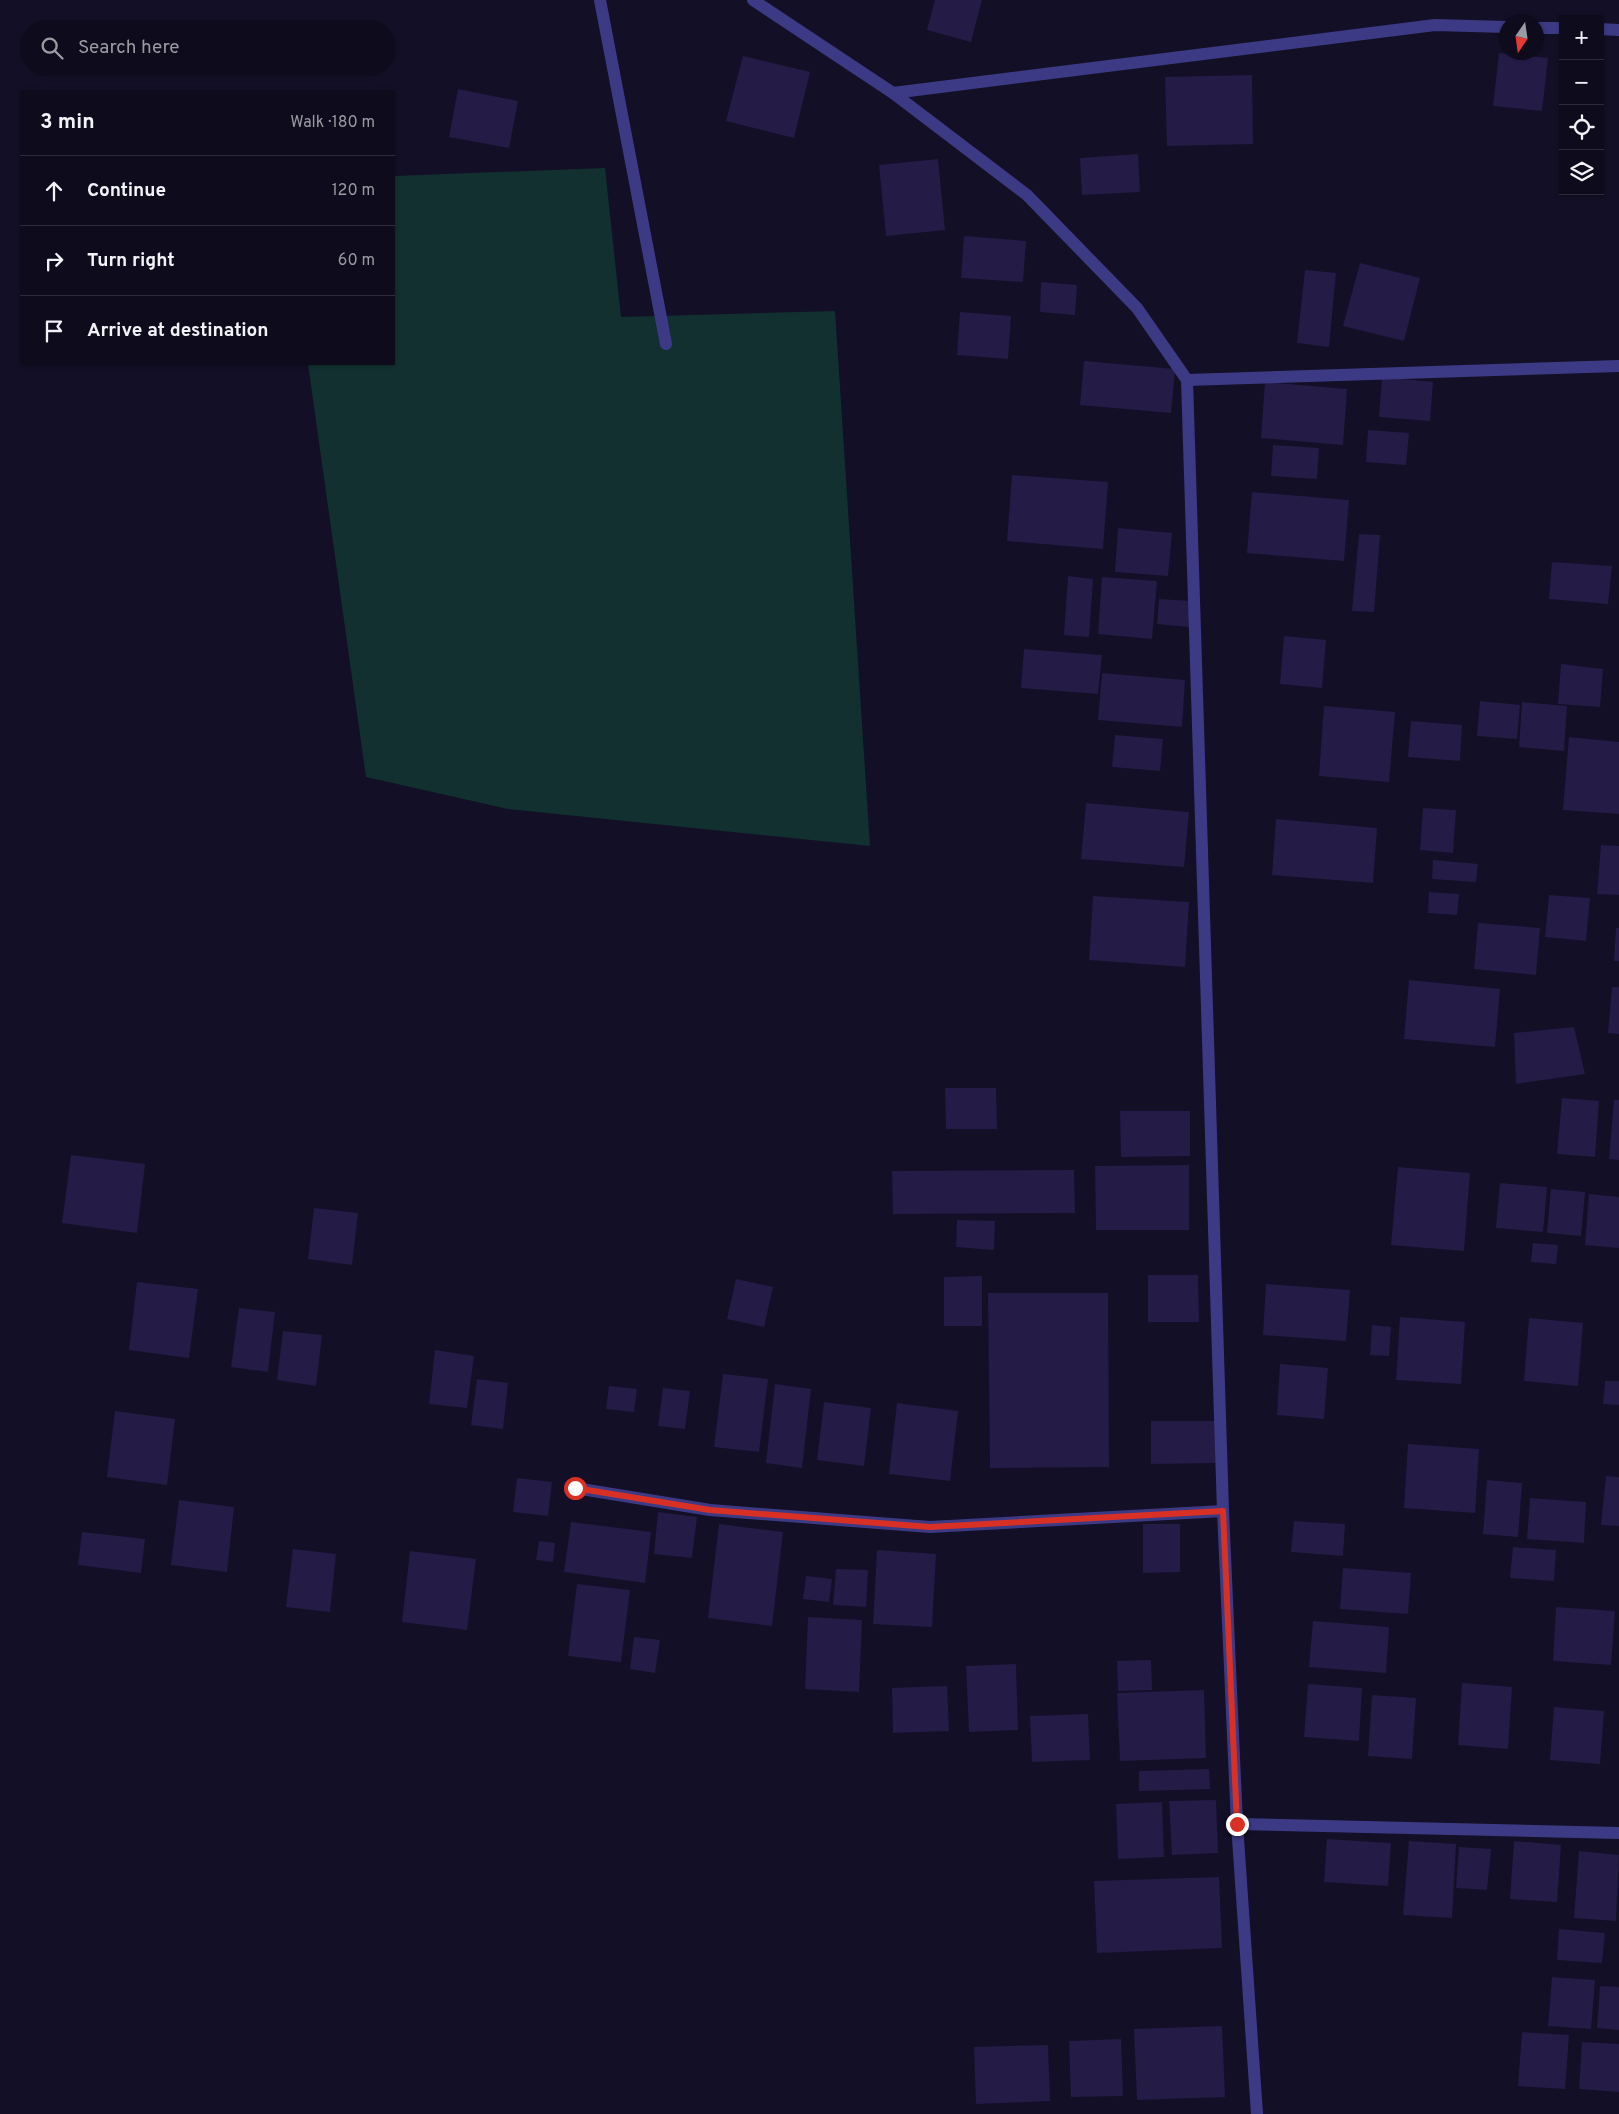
<!DOCTYPE html>
<html lang="en">
<head>
<meta charset="utf-8">
<style>
	body { margin:0; font-family:Overpass,sans-serif; background:#1c1929; color:#f1f3f6 }
	.controls { position:absolute; right:15px; top:15px; display:grid; overflow:hidden; border-radius:0px; box-shadow:0 1px 4px #0004 }
	.controls button { width:45px; height:45px; display:grid; place-items:center; padding:0; border:0; border-bottom:1px solid #2e2b3b; background:#0e0b1c; color:#f1f3f6; font:25px sans-serif }
	.compass { position:absolute; left:1499px; top:15px; width:45px; height:45px; border-radius:50%; background:#0e0b1c; box-shadow:0 1px 4px #0004; rotate:193deg }
	.stop { position:absolute; width:15px; height:15px; margin:-11px; border:4px solid #d93025; border-radius:50%; background:#fff }
	.stop.end { background:#d93025; border-color:#fff; box-shadow:0 1px 5px #0008 }
	.list { margin:0; padding:0; list-style:none }
	h2 { display:flex; justify-content:space-between; align-items:center; height:65px; margin:0; padding:0 20px; font-size:21px }
	h2 small { font-size:16px; font-weight:400; color:#9b9ba3 }
	.list li { display:grid; grid-template-columns:32px 1fr auto; gap:15px; align-items:center; box-sizing:border-box; height:70px; padding:0 20px; border-top:1px solid #2e2b3b }
	.list b { display:block; font-size:19px; white-space:nowrap }
	.list em { font-size:16px; font-style:normal; color:#9b9ba3 }
	.icon { flex:none; width:28px; height:28px; fill:none; stroke:currentColor; stroke-width:2; stroke-linecap:round; stroke-linejoin:round }
	.map { position:relative; flex:none; width:1619px; height:2114px; overflow:hidden }
	.search { position:absolute; background:#0e0b1c; box-shadow:0 1px 4px #0004; left:20px; top:20px; width:375px; height:55px; display:flex; align-items:center; gap:12px; box-sizing:border-box; padding:0 18px; border-radius:28px; color:#9b9ba3; font-size:19px }
	.panel { position:absolute; background:#0e0b1c; box-shadow:0 1px 4px #0004; left:20px; top:90px; width:375px; height:275px; border-radius:0px }
	.map>svg:first-child { display:block }
	.green { fill:#12302f }
	.building { fill:#241b47 }
	.lines { fill:none; stroke-linecap:round; stroke-linejoin:round }
	.service { stroke:#3d3a85; stroke-width:12 }
	.minor { stroke:#3d3a85; stroke-width:12 }
	.tertiary { stroke:#3d3a85; stroke-width:12 }
	.route { stroke:#d93025; stroke-width:6 }
</style>
</head>
<body>
<div class="map">
<svg width="1619" height="2114" viewBox="0 0 1619 2114">
	<rect width="100%" height="100%" fill="#130f26"/>
	<!-- green -->
	<path class="green" d="M605,168L621,317L835,311L870,846L508,809L366,777L308,364H394V176Z"/>
	<!-- building -->
	<path class="building" d="M935,0H982L971,42L927,30Z
		M1499,53L1548,58L1542,111L1493,106Z
		M743,56L810,72L794,138L726,121Z
		M1252,75L1253,144L1167,146L1165,77Z
		M458,89L518,101L509,148L449,137Z
		M1138,154L1140,192L1082,195L1080,158Z
		M938,159L945,230L886,236L879,165Z
		M964,236L1026,241L1023,282L961,278Z
		M1360,263L1420,278L1404,341L1343,326Z
		M1305,270L1336,273L1329,347L1297,343Z
		M1041,282L1077,285L1075,315L1040,312Z
		M960,312L1011,316L1008,359L957,355Z
		M1084,361L1175,369L1171,413L1080,405Z
		M1382,377L1433,382L1430,421L1379,417Z
		M1265,382L1347,389L1343,445L1261,438Z
		M1368,430L1409,433L1406,465L1366,462Z
		M1273,445L1319,448L1317,479L1271,476Z
		M1012,475L1108,482L1103,549L1007,541Z
		M1252,492L1349,500L1344,561L1247,553Z
		M1118,528L1172,533L1168,576L1115,572Z
		M1359,534L1380,535L1374,612L1352,611Z
		M1552,562L1612,566L1608,604L1549,599Z
		M1068,576L1093,579L1089,637L1064,635Z
		M1102,577L1157,581L1152,639L1098,634Z
		M1159,599L1191,601L1189,627L1157,624Z
		M1284,636L1326,640L1322,688L1280,684Z
		M1024,649L1102,655L1098,694L1021,688Z
		M1561,664L1603,669L1600,707L1558,704Z
		M1102,673L1185,680L1182,727L1098,720Z
		M1480,701L1520,705L1517,739L1477,736Z
		M1522,702L1567,706L1564,751L1519,747Z
		M1324,706L1395,712L1389,782L1319,776Z
		M1411,721L1462,725L1460,761L1408,757Z
		M1115,735L1163,739L1160,771L1112,767Z
		M1569,737L1619,742V814L1563,810Z
		M1086,803L1189,812L1184,867L1081,859Z
		M1423,808L1456,810L1453,853L1420,850Z
		M1276,819L1377,828L1373,883L1272,875Z
		M1601,845L1619,846V895L1597,894Z
		M1433,860L1478,864L1476,882L1432,879Z
		M1429,892L1459,894L1457,915L1428,913Z
		M1549,895L1590,898L1586,941L1545,937Z
		M1093,896L1189,902L1185,967L1089,960Z
		M1478,923L1540,928L1536,975L1474,969Z
		M1616,928H1619V961H1614Z
		M1409,980L1500,989L1495,1047L1404,1039Z
		M1612,987H1619V1034L1608,1033Z
		M1574,1027L1585,1074L1516,1084L1514,1033Z
		M945,1088H996L997,1129H946Z
		M1562,1098L1599,1101L1595,1157L1557,1154Z
		M1614,1100H1619V1160L1609,1159Z
		M1120,1111H1190V1156L1121,1157Z
		M71,1155L145,1164L137,1233L62,1223Z
		M1189,1165V1230H1096L1095,1166Z
		M1398,1167L1470,1173L1464,1251L1391,1245Z
		M1074,1170L1075,1213L893,1214L892,1171Z
		M1500,1183L1547,1187L1543,1232L1496,1228Z
		M1551,1189L1585,1192L1581,1236L1547,1233Z
		M1589,1194L1619,1197V1248L1585,1245Z
		M314,1208L358,1213L352,1265L308,1259Z
		M957,1220L995,1221L994,1250L956,1247Z
		M1533,1243L1558,1245L1556,1264L1531,1262Z
		M1148,1275H1198L1199,1322H1148Z
		M982,1276V1326H944V1277Z
		M736,1279L773,1287L764,1327L727,1319Z
		M137,1282L198,1289L189,1358L129,1350Z
		M1266,1284L1350,1290L1346,1341L1263,1335Z
		M988,1293H1108L1109,1467L990,1468Z
		M239,1308L275,1312L268,1372L231,1367Z
		M1400,1317L1465,1322L1461,1384L1396,1380Z
		M1529,1318L1583,1323L1578,1386L1524,1381Z
		M1372,1325L1391,1327L1389,1356L1370,1355Z
		M283,1331L322,1335L316,1386L277,1380Z
		M435,1350L474,1356L467,1408L429,1404Z
		M1280,1364L1328,1368L1324,1419L1277,1415Z
		M723,1374L768,1379L759,1452L714,1447Z
		M477,1379L508,1383L503,1429L471,1425Z
		M1605,1381H1619V1405L1603,1404Z
		M775,1384L811,1389L802,1468L766,1463Z
		M609,1386L637,1389L634,1412L606,1409Z
		M663,1388L690,1391L685,1429L658,1426Z
		M824,1402L871,1408L864,1466L817,1460Z
		M897,1403L958,1411L950,1481L889,1474Z
		M115,1411L175,1419L167,1485L107,1477Z
		M1151,1421H1216V1463L1151,1464Z
		M1408,1444L1479,1449L1475,1513L1404,1508Z
		M1606,1476L1619,1477V1526L1601,1525Z
		M517,1478L552,1482L548,1516L513,1512Z
		M1487,1480L1522,1483L1518,1537L1483,1534Z
		M1530,1498L1586,1502L1584,1543L1527,1539Z
		M179,1500L234,1507L227,1572L171,1565Z
		M658,1512L697,1517L692,1558L654,1554Z
		M1294,1521L1345,1524L1343,1556L1291,1552Z
		M571,1522L651,1532L645,1583L564,1572Z
		M719,1524L783,1532L772,1626L708,1618Z
		M1143,1524H1180V1572L1143,1573Z
		M82,1532L145,1539L141,1573L78,1565Z
		M539,1541L555,1543L553,1562L536,1560Z
		M1513,1547L1556,1550L1554,1581L1510,1578Z
		M293,1549L336,1554L330,1612L286,1607Z
		M877,1550L936,1554L932,1627L873,1624Z
		M410,1551L476,1559L467,1630L402,1622Z
		M1343,1568L1411,1573L1408,1614L1340,1609Z
		M836,1569L868,1570L866,1607L833,1605Z
		M806,1576L832,1579L829,1602L803,1599Z
		M577,1584L630,1590L621,1662L568,1656Z
		M1556,1607L1615,1611L1611,1665L1553,1661Z
		M808,1617L862,1620L859,1692L805,1689Z
		M1313,1621L1389,1627L1386,1673L1309,1667Z
		M634,1637L660,1640L655,1673L630,1669Z
		M1151,1660L1152,1690L1118,1691L1117,1661Z
		M1016,1664L1018,1730L969,1732L966,1666Z
		M1462,1683L1512,1687L1508,1749L1458,1745Z
		M1308,1684L1362,1688L1359,1741L1304,1737Z
		M947,1686L949,1731L893,1733L892,1688Z
		M1204,1690L1206,1758L1120,1761L1117,1693Z
		M1372,1695L1416,1698L1412,1759L1368,1756Z
		M1554,1707L1604,1711L1600,1764L1550,1760Z
		M1088,1714L1090,1760L1032,1762L1030,1716Z
		M1209,1769L1210,1789L1139,1791V1771Z
		M1216,1800L1218,1853L1172,1855L1169,1801Z
		M1162,1802L1164,1857L1118,1859L1116,1804Z
		M1327,1839L1391,1843L1388,1886L1324,1882Z
		M1409,1841L1456,1844L1452,1918L1403,1915Z
		M1514,1841L1561,1845L1557,1902L1510,1899Z
		M1459,1847L1491,1849L1487,1890L1456,1888Z
		M1579,1851L1619,1855L1616,1921L1574,1918Z
		M1219,1877L1222,1948L1097,1953L1094,1881Z
		M1559,1929L1605,1933L1602,1963L1557,1960Z
		M1552,1977L1595,1980L1591,2029L1548,2026Z
		M1600,1986L1619,1987V2030L1597,2028Z
		M1222,2026L1225,2097L1137,2100L1134,2029Z
		M1522,2032L1569,2035L1565,2089L1518,2086Z
		M1121,2039L1123,2096L1071,2097L1069,2041Z
		M1582,2042L1619,2044V2092L1579,2089Z
		M1048,2045L1050,2101L976,2104L974,2047Z"/>
	<g class="lines">
		<!-- service -->
		<path class="service" d="M600,0L666,344"/>
		<!-- minor -->
		<path class="minor" d="M1536,28H1563
			M1600,29L1619,30
			M893,93L1435,25L1506,27
			M1187,380L1619,366
			M575,1488L710,1510L930,1527L1223,1511
			M1237,1824L1619,1833"/>
		<!-- tertiary -->
		<path class="tertiary" d="M753,0L893,93L1027,195L1137,308L1187,380L1223,1511L1237,1824L1257,2114"/>
	</g>
	<g class="lines">
		<!-- route -->
		<path class="route" d="M575,1488L710,1510L930,1527L1223,1511L1237,1824"/>
	</g>
</svg>
<div class="controls">
<button>+</button>
<button>−</button>
<button><svg class="icon" aria-label="locate" viewBox="0 0 24 24"><circle cx="12" cy="12" r="6"/><path d="M12 2v4M12 18v4M2 12h4M18 12h4"/></svg></button>
<button><svg class="icon" aria-label="layers" viewBox="0 0 24 24"><path d="M12 4l9 5-9 5-9-5zM3 14l9 5 9-5"/></svg></button>
</div>
<svg class="compass" viewBox="-18 -18 36 36"><path d="M0-13l5 13h-10z" fill="#e53935"/><path d="M0 13l5-13h-10z" fill="#9b9ba3"/></svg>
<div class="stop" style="left:575px;top:1488px"></div>
<div class="stop end" style="left:1237px;top:1824px"></div>
<div class="search"><svg class="icon" aria-label="search" viewBox="0 0 24 24"><circle cx="10" cy="10" r="6"/><path d="M15 15l6 6"/></svg>Search here</div>
<section class="panel">
<h2>3 min<small>Walk · 180 m</small></h2>
<ul class="list">
<li><svg class="icon" aria-label="ahead" viewBox="0 0 24 24"><path d="M12 20V5M6 11l6-6 6 6"/></svg><div><b>Continue</b></div><em>120 m</em></li>
<li><svg class="icon" aria-label="right" viewBox="0 0 24 24"><path d="M7 20v-9h11M14 6l5 5-5 5"/></svg><div><b>Turn right</b></div><em>60 m</em></li>
<li><svg class="icon" aria-label="arrive" viewBox="0 0 24 24"><path d="M6 21V4h12l-3 4 3 4H6"/></svg><div><b>Arrive at destination</b></div></li>
</ul>
</section>
</div>
</body>
</html>
